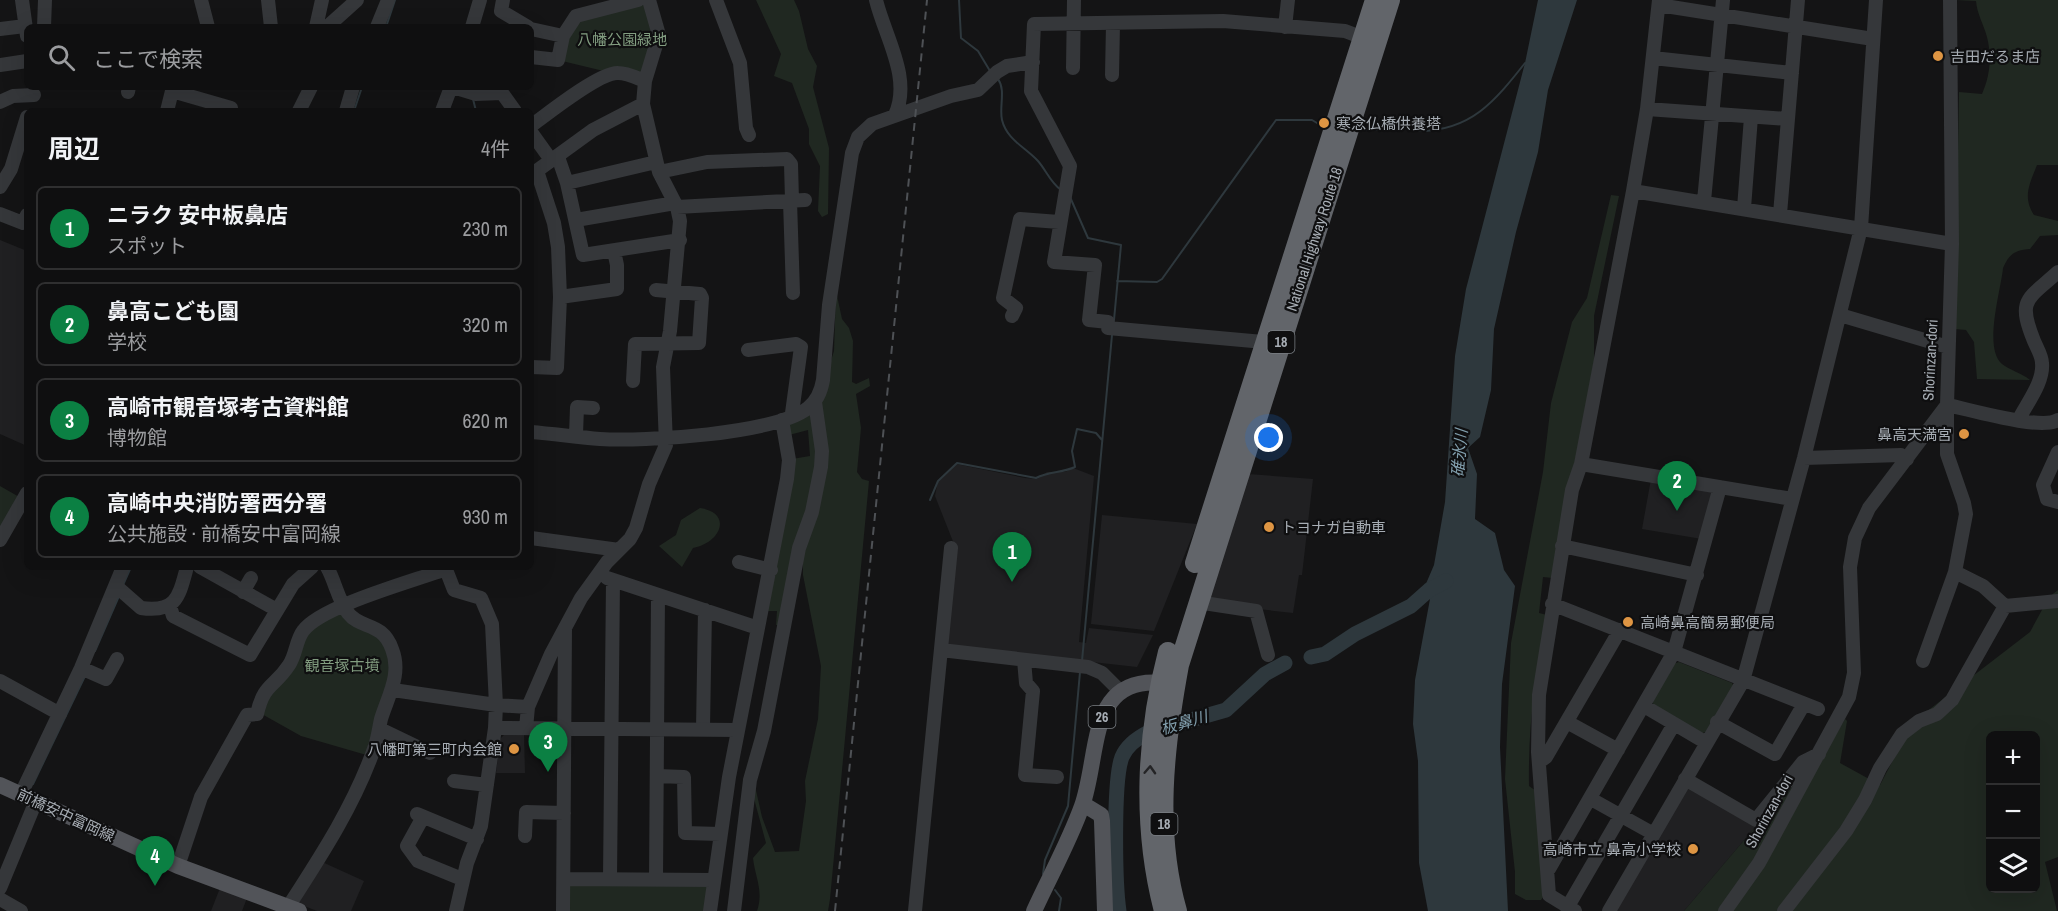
<!DOCTYPE html>
<html lang="ja">
<head>
<meta charset="utf-8">
<style>
	body { margin:0; font-family:"Archivo Narrow","Noto Sans JP",sans-serif; background:#181819; color:#f1f3f6 }
	.controls { position:absolute; right:18px; bottom:18px; display:grid; overflow:hidden; border-radius:9px; box-shadow:0 6px 24px #0002 }
	.controls button { width:54px; height:54px; display:grid; place-items:center; padding:0; border:0; border-bottom:2px solid #2f2f30; background:#0f0f10; color:#f1f3f6; font:30px sans-serif }
	.you { position:absolute; left:1269px; top:438px; width:21px; height:21px; margin:-15px; border:4px solid #fff; border-radius:50%; background:#1a73e8; box-shadow:0 0 0 9px #1a73e833 }
	.badge { display:grid; place-items:center; width:39px; height:39px; border-radius:50%; background:#0b8043; color:#fff; font-size:20px; font-weight:700 }
	.pin { position:absolute; translate:-50% -50px; filter:drop-shadow(0 2px 3px #0008) }
	.pin::after { content:''; position:absolute; top:32px; width:21px; height:18px; background:inherit; clip-path:polygon(0 0,100% 0,50% 100%) }
	.list { margin:0; padding:0; list-style:none }
	h2 { display:flex; justify-content:space-between; align-items:center; height:78px; margin:0; padding:0 24px; font-size:26px }
	h2 small { font-size:20px; font-weight:400; color:#9b9c9f }
	.list li { display:grid; grid-template-columns:39px 1fr auto; gap:18px; align-items:center; box-sizing:border-box; height:84px; margin:0 12px 12px; padding:0 12px; border:2px solid #2f2f30; border-radius:9px }
	.list b { display:block; font-size:22px; white-space:nowrap }
	.list p { margin:0; font-size:20px; white-space:nowrap; color:#9b9c9f }
	.list em { font-size:20px; font-style:normal; color:#9b9c9f }
	.icon { flex:none; width:33px; height:33px; fill:none; stroke:currentColor; stroke-width:2; stroke-linecap:round; stroke-linejoin:round }
	.map { position:relative; flex:none; width:2058px; height:911px; overflow:hidden }
	.search { position:absolute; background:#0f0f10; box-shadow:0 6px 24px #0002; left:24px; top:24px; width:510px; height:66px; display:flex; align-items:center; gap:15px; box-sizing:border-box; padding:0 21px; border-radius:9px; color:#9b9c9f; font-size:22px }
	.panel { position:absolute; background:#0f0f10; box-shadow:0 6px 24px #0002; left:24px; top:108px; width:510px; height:462px; border-radius:9px }
	.map>svg:first-child { display:block }
	.built { fill:#202022 }
	.green { fill:#202821; fill-rule:evenodd }
	.water { fill:#2e383d }
	.lines { fill:none; stroke-linecap:round; stroke-linejoin:round }
	.stream { stroke:#2e383d; stroke-width:2 }
	.river { stroke:#2e383d; stroke-width:15 }
	.minor { stroke:#35373a; stroke-width:14 }
	.major { stroke:#525459; stroke-width:16 }
	.highway { stroke:#62656a; stroke-width:20 }
	.rail { stroke:#4e5155; stroke-width:2; stroke-dasharray:8 6; stroke-linecap:butt }
	.oneway { stroke:#242426 }
	.poi-dot { fill:#de9543; stroke:#0f0f10; stroke-width:2 }
	.labels { text-anchor:middle; dominant-baseline:central; stroke-width:4.5; stroke-linejoin:round; paint-order:stroke }
	.shield { fill:#0f0f10; stroke:#797e83; stroke-width:1.5 }
	.shield-label { font-size:14px; font-weight:bold; fill:#a7adb4 }
	.park-label { font-size:15px; fill:#829d80; stroke:#0f0f10 }
	.poi-label { font-size:15px; fill:#a7adb4; stroke:#0f0f10; text-anchor:start }
	.street-label { font-size:15px; fill:#a7adb4; stroke:#0f0f10 }
	.water-label { font-size:16px; font-style:italic; fill:#819eac; stroke:#0f0f10 }
</style>
</head>
<body>
<div class="map">
<svg width="2058" height="911" viewBox="0 0 2058 911">
	<rect width="100%" height="100%" fill="#141415"/>
	<!-- built -->
	<path class="built" d="M0,240L27,251V446L0,434Z
		M956,464L1025,478L1037,479L1047,472H1065L1073,468L1094,476L1079,642L1086,643L1089,628L1153,635L1137,667L949,646L946,642L956,549L935,496L938,481Z
		M1248,474L1313,479L1302,575H1299L1293,613L1214,604L1209,598Z
		M1651,479L1713,489L1702,539L1642,529Z
		M1102,515L1197,524L1154,631L1091,624Z
		M504,735H524L525,773H496L500,739Z
		M1688,784L1757,825L1684,911H1616Z
		M320,861L364,881L351,911H317L294,902Z
		M220,888L247,898L242,911H211Z"/>
	<!-- green -->
	<path class="green" d="M649,0L656,21L645,81L558,60L576,16Z
		M756,0H794L799,11L808,49L817,66L813,87L829,148L828,214L822,217L818,211L820,166L809,144V129L792,83L774,76L781,54Z
		M1955,0H2058V165H2037C2030,183 2022,197 2034,215L2058,221V235L2040,236L2030,249C2015,250 2009,254 2003,268C2001,290 1983,348 2002,364C2009,370 2022,373 2030,380L1977,379L1974,342L1966,330L1955,329L1959,92L1982,94C1990,76 1992,57 1987,37C1984,25 1977,14 1976,1Z
		M1611,195L1619,196L1594,316V362L1553,578L1543,577L1539,613L1547,615C1535,672 1528,727 1529,786L1536,791L1546,893L1541,900H1526L1515,894V872L1505,779L1511,643L1543,472L1551,403L1572,322L1587,298Z
		M836,291L842,319L849,328L853,341L852,382L856,384L869,378L870,386L856,394L861,428L857,472L862,479L869,481L830,899L828,911H757C764,891 755,877 753,858L766,843L753,795L755,786L762,817L775,852L799,851L806,801L805,781L818,719L821,666L803,575V556L814,514L817,405L834,351Z
		M809,411L820,452L781,625H776L777,611H766L792,459L810,456L808,430L789,435L788,424Z
		M0,486L21,498L0,536Z
		M700,508C733,513 721,543 693,548L682,567L659,546L676,535L681,520Z
		M2058,590V857L2045,862L2057,911H1731L1845,719L1847,721L1840,763L1880,785L1913,722L2030,632L2049,597ZM1990,736H2036V888H1990Z
		M342,611L380,633L392,669L366,754H363L301,736L260,713L305,633Z
		M1679,662L1732,683L1734,688L1706,732L1702,733L1654,706L1652,701L1673,664Z
		M1803,767L1758,856L1720,911H1684L1757,825Z
		M572,881L707,883V911H566V888Z"/>
	<!-- water -->
	<path class="water" d="M1538,0H1577L1548,90L1538,152L1516,232L1494,329L1491,390L1480,437L1468,448L1477,474L1475,519L1495,533L1504,570L1515,586L1502,684L1500,747L1508,911H1428L1419,863L1418,761L1413,724L1415,680L1430,599L1429,590L1425,586L1434,565L1445,502L1455,356L1466,289L1525,63Z"/>
	<g class="lines">
		<!-- stream -->
		<path class="stream" d="M959,0L961,38L978,51L990,71
			M386,27L395,0
			M998,79C1006,90 999,107 1002,120C1007,140 1025,147 1038,161C1046,170 1050,182 1061,190
			M473,99L476,111
			M354,111L362,87
			M1361,130H1394
			M1419,131C1471,131 1495,101 1525,63
			M1070,197L1088,238L1121,245L1114,320
			M1117,281L1157,282L1162,279L1276,120H1312L1322,126
			M930,500L938,481L957,463L1036,478C1049,471 1062,473 1075,467L1072,451L1077,429L1096,433L1102,440
			M123,585L131,567
			M95,651L119,596
			M1082,661L1112,335
			M33,784L85,676
			M1043,874L1045,860L1068,806L1080,672
			M1055,890L1061,898L1059,911"/>
		<!-- river -->
		<path class="river" d="M1311,657L1325,654L1355,634L1411,606L1429,590L1446,581
			M1119,911C1115,884 1113,780 1122,757C1127,745 1139,737 1149,732L1226,710L1265,674L1285,663"/>
		<!-- minor -->
		<path class="minor" d="M22,0L27,36
			M201,0L208,27
			M268,0L271,27
			M503,0L501,11L528,27
			M716,0L740,63L746,128L749,135
			M876,0C885,37 912,78 895,115
			M1659,5L1873,39
			M44,27L45,0
			M316,27L322,0
			M327,27L357,0
			M377,27L388,0
			M472,27L480,0
			M1285,27L1288,0
			M0,29L25,26
			M531,29L563,36
			M531,57L558,60L563,36L576,16L638,0
			M1653,58L1792,73
			M0,65L27,61
			M1073,68L1074,0
			M1112,75L1113,24
			M453,87L476,94L502,93L515,111
			M172,91L231,108
			M128,92L129,87
			M0,102L13,96L34,95
			M1647,109L1788,119
			M167,111L173,87
			M299,111L311,87
			M346,111L353,87
			M442,111L451,87
			M531,126C547,114 600,72 618,73C627,73 637,78 645,81
			M531,132L551,160
			M558,157L567,183L583,255L680,240
			M659,172L707,162L787,159L791,164L792,200
			M531,175L593,130L643,104
			M567,183L656,162
			M0,187L11,169L27,117
			M1633,191L1952,244
			M790,201L793,293
			M1704,201L1723,0
			M677,207L805,200
			M1744,208L1751,117
			M0,214L23,223L27,215
			M1780,214L1798,0
			M576,220L675,203
			M560,297L617,289V265L614,251
			M1840,315L1948,347
			M1012,316L1016,308L1003,298L1020,219L1059,222
			M1274,343L1108,328V322L1089,320L1095,265L1054,262L1070,166L1031,91L1034,24L1223,21L1345,31L1371,41
			M748,350L796,344L801,347L792,413L793,416
			M531,367L557,368L560,297L558,247L554,223L537,171
			M633,381L635,344L699,343L702,298L700,294L656,290
			M2019,419C2027,403 2044,382 2042,363C2042,356 2037,348 2034,341C2017,299 2027,300 2058,272
			M2058,420C2041,431 1968,409 1947,405V454L1964,503L1966,514L1955,572L1983,586L2005,606L2058,601
			M531,432C554,434 577,437 600,439C643,442 775,434 808,408C817,401 821,392 823,380L829,305L852,153L858,137L872,124L951,96L978,90L997,72L1007,66L1033,62
			M576,435L577,407L593,408
			M2058,452L2043,485L2047,499L2058,502
			M1804,458L1901,455L1907,459
			M1581,464L1792,499
			M531,538L619,550
			M0,540L27,493
			M1562,546L1697,575
			M739,562L771,570
			M200,567L277,610
			M445,567L454,590L481,598L492,624L496,705L495,728L481,826L467,863L456,911
			M607,578L758,628
			M116,586L141,608C177,613 179,596 187,567
			M243,592L251,578
			M1197,602L1256,611L1268,655
			M1552,604L1818,709
			M170,606L173,616L250,655L293,584L312,567
			M941,650L1088,667L1102,673L1121,692
			M1024,660L1026,683L1033,691L1025,775L1057,777
			M1923,661L1955,572
			M81,668L106,679L117,659
			M0,681L60,714
			M393,690L496,705L528,707
			M1644,706L1705,742
			M1567,722L1618,750
			M1717,722L1775,754L1804,704
			M495,728L737,730
			M526,728L528,707L551,654L581,598L607,562L630,539L636,528L649,484L666,445L663,367L670,331L680,221L677,207L659,172L643,104L645,81L659,35L649,0
			M703,728L705,610
			M380,729L430,753
			M1539,762L1546,757L1620,630
			M657,776L684,777L685,833L720,834
			M1685,779L1756,820L1803,762L1819,754
			M454,781L487,785
			M21,794L81,668L123,567
			M1591,799L1652,833
			M417,814L477,839
			M423,817L407,846L418,861L462,879
			M525,836L526,812L564,813
			M178,866L201,797L247,715L257,714C264,683 274,688 289,665C296,655 296,640 303,631C321,606 414,581 446,569
			M1549,869L1674,652L1720,487
			M610,878L613,580
			M564,879L714,880
			M656,880L658,595
			M0,888L36,801
			M0,899L21,911
			M288,907C321,856 355,804 375,746C378,737 379,728 381,719C388,696 402,674 392,649C382,621 361,630 348,613C338,600 335,581 327,567
			M1567,908L1674,724
			M563,911L565,628
			M710,911L729,777L787,479L789,460L782,420
			M734,911L750,780L764,731L799,548L812,512L821,467L822,451L815,402
			M915,911L951,548
			M1575,911L1549,895L1538,752L1539,695L1572,490L1581,464L1633,191L1647,109L1659,0
			M1609,911L1743,681L1804,458L1861,228L1876,0
			M1725,911L1759,863L1849,697L1854,673L1850,567L1855,538L1869,508L1947,405L1952,244L1950,0
			M1784,911L1846,831L1865,800L1880,768L1902,734L1919,721L1937,714L1952,700L2005,606"/>
		<!-- major -->
		<path class="major" d="M0,785L178,866L299,911
			M1083,804L1101,815L1102,821L1105,911
			M1034,911C1050,876 1069,842 1082,806C1101,752 1086,670 1171,684"/>
		<!-- highway -->
		<path class="highway" d="M1195,563L1375,0
			M1164,911C1142,827 1146,736 1168,652
			M1177,911C1154,831 1164,746 1179,665L1390,0"/>
		<!-- rail -->
		<path class="rail" d="M835,911L927,0"/>
	</g>
	<!-- one-way arrows -->
	<defs><path id="oneway-chevron" d="M-2-3.5L2.5 0L-2 3.5" fill="none" stroke-width="1.6" stroke-linecap="round" stroke-linejoin="round" transform="scale(1.5)"/></defs>
	<use class="oneway" href="#oneway-chevron" transform="translate(1150 770) rotate(-87)"/>
	<!-- markers -->
	<g class="poi-dot">
		<circle cx="1938" cy="56" r="6"/>
		<circle cx="1324" cy="123" r="6"/>
		<circle cx="1964" cy="434" r="6"/>
		<circle cx="1269" cy="527" r="6"/>
		<circle cx="1628" cy="622" r="6"/>
		<circle cx="514" cy="749" r="6"/>
		<circle cx="1693" cy="849" r="6"/>
	</g>
	<g class="labels">
		<!-- shield labels -->
		<g class="shield">
			<rect x="1267.5" y="331" width="27" height="22" rx="4.5"/>
			<rect x="1088.5" y="706" width="27" height="22" rx="4.5"/>
			<rect x="1150.5" y="813" width="27" height="22" rx="4.5"/>
		</g>
		<g class="shield-label">
			<text x="1281" y="342">18</text>
			<text x="1102" y="717">26</text>
			<text x="1164" y="824">18</text>
		</g>
		<!-- park labels -->
		<g class="park-label">
			<text x="622" y="39">八幡公園緑地</text>
			<text x="342" y="665">観音塚古墳</text>
		</g>
		<!-- poi labels -->
		<g class="poi-label">
			<text x="1950" y="56">吉田だるま店</text>
			<text x="1336" y="123">寒念仏橋供養塔</text>
			<text x="1952" y="434" text-anchor="end">鼻高天満宮</text>
			<text x="1281" y="527">トヨナガ自動車</text>
			<text x="1640" y="622">高崎鼻高簡易郵便局</text>
			<text x="502" y="749" text-anchor="end">八幡町第三町内会館</text>
			<text x="1681" y="849" text-anchor="end">高崎市立 鼻高小学校</text>
		</g>
		<!-- street labels -->
		<g class="street-label">
			<text transform="translate(1314 239) rotate(-72)">National Highway Route 18</text>
			<text transform="translate(1930 360) rotate(-87)">Shorinzan-dori</text>
			<text transform="translate(1769 811) rotate(-61)">Shorinzan-dori</text>
			<text transform="translate(66 815) rotate(25)">前橋安中富岡線</text>
		</g>
		<!-- water labels -->
		<g class="water-label">
			<text transform="translate(1459 453) rotate(-85)">碓氷川</text>
			<text transform="translate(1184 722) rotate(-16)">板鼻川</text>
		</g>
	</g>
</svg>
<div class="controls">
<button>+</button>
<button>−</button>
<button><svg class="icon" aria-label="layers" viewBox="0 0 24 24"><path d="M12 4l9 5-9 5-9-5zM3 14l9 5 9-5"/></svg></button>
</div>
<div class="you"></div>
<div class="pin badge" style="left:1012px;top:582px">1</div>
<div class="pin badge" style="left:1677px;top:511px">2</div>
<div class="pin badge" style="left:548px;top:772px">3</div>
<div class="pin badge" style="left:155px;top:886px">4</div>
<div class="search"><svg class="icon" aria-label="search" viewBox="0 0 24 24"><circle cx="10" cy="10" r="6"/><path d="M15 15l6 6"/></svg>ここで検索</div>
<section class="panel">
<h2>周辺<small>4件</small></h2>
<ul class="list">
<li><span class="badge">1</span><div><b>ニラク 安中板鼻店</b><p>スポット</p></div><em>230 m</em></li>
<li><span class="badge">2</span><div><b>鼻高こども園</b><p>学校</p></div><em>320 m</em></li>
<li><span class="badge">3</span><div><b>高崎市観音塚考古資料館</b><p>博物館</p></div><em>620 m</em></li>
<li><span class="badge">4</span><div><b>高崎中央消防署西分署</b><p>公共施設 · 前橋安中富岡線</p></div><em>930 m</em></li>
</ul>
</section>
</div>
</body>
</html>
